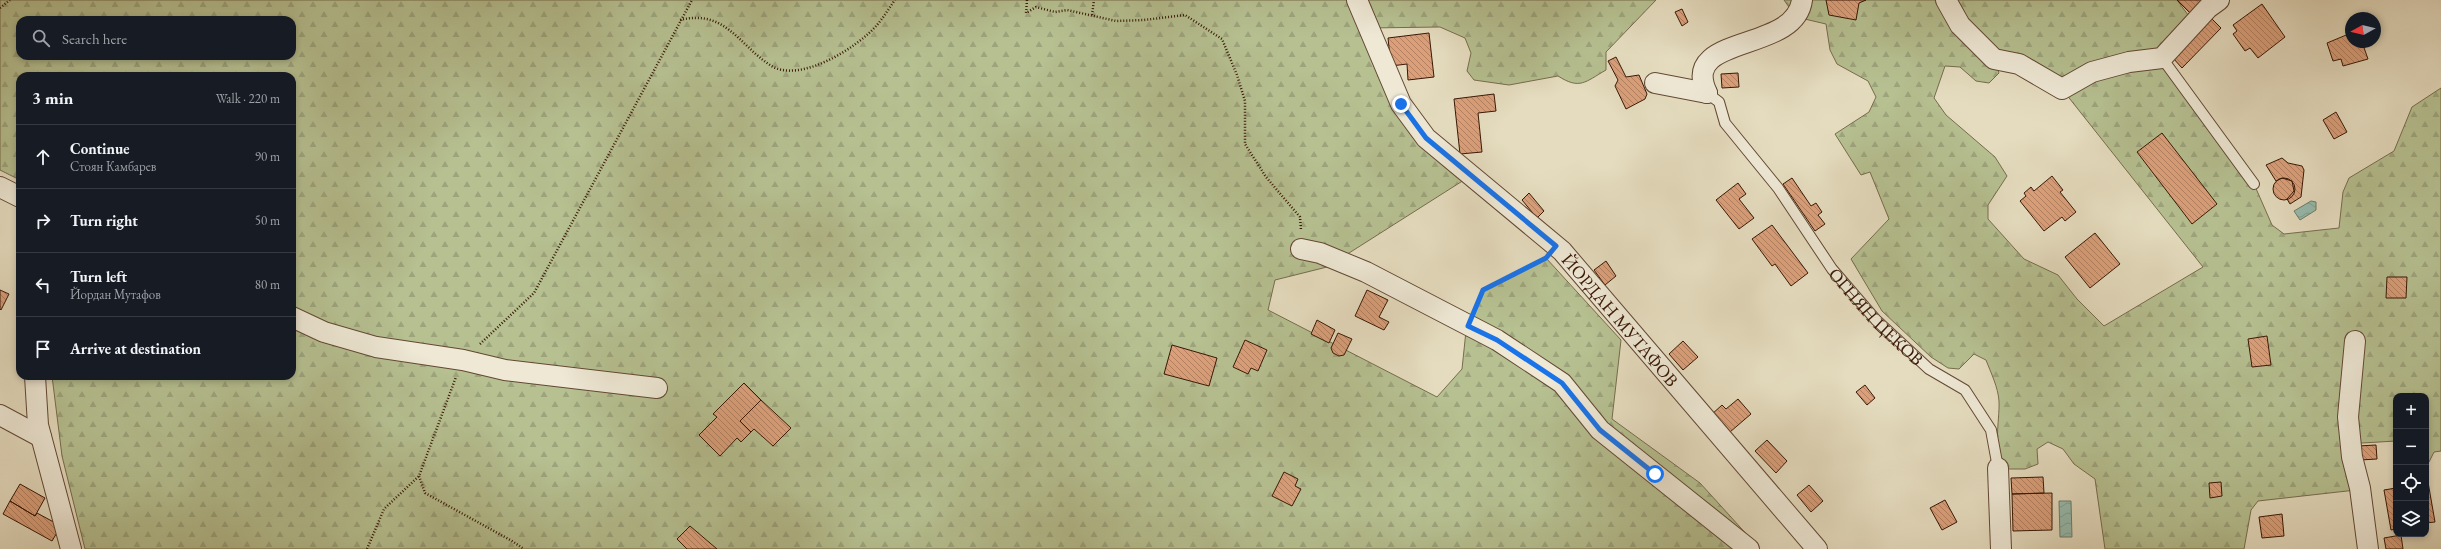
<!DOCTYPE html>
<html lang="en">
<head>
<meta charset="utf-8">
<style>
	body { margin:0; font-family:"EB Garamond",serif; background:#20242c; color:#f1f3f6 }
	.controls { position:absolute; right:12px; bottom:12px; display:grid; overflow:hidden; border-radius:8px; box-shadow:0 2px 6px #0003 }
	.controls button { width:36px; height:36px; display:grid; place-items:center; padding:0; border:0; border-bottom:1px solid #363941; background:#171b24; color:#f1f3f6; font:20px sans-serif }
	.compass { position:absolute; left:2345px; top:12px; width:36px; height:36px; border-radius:50%; background:#171b24; box-shadow:0 2px 6px #0003; rotate:262deg }
	.stop { position:absolute; width:12px; height:12px; margin:-9px; border:3px solid #1a73e8; border-radius:50%; background:#fff }
	.stop.end { background:#1a73e8; border-color:#fff; box-shadow:0 1px 4px #0008 }
	.list { margin:0; padding:0; list-style:none }
	h2 { display:flex; justify-content:space-between; align-items:center; height:52px; margin:0; padding:0 16px; font-size:17px }
	h2 small { font-size:13px; font-weight:400; color:#9ea1a6 }
	.list li { display:grid; grid-template-columns:26px 1fr auto; gap:12px; align-items:center; box-sizing:border-box; height:64px; padding:0 16px; border-top:1px solid #363941 }
	.list b { display:block; font-size:15px; white-space:nowrap }
	.list p { margin:0; font-size:13px; white-space:nowrap; color:#9ea1a6 }
	.list em { font-size:13px; font-style:normal; color:#9ea1a6 }
	.icon { flex:none; width:22px; height:22px; fill:none; stroke:currentColor; stroke-width:2; stroke-linecap:round; stroke-linejoin:round }
	.map { position:relative; flex:none; width:2441px; height:549px; overflow:hidden }
	.search { position:absolute; background:#171b24; box-shadow:0 2px 6px #0003; left:16px; top:16px; width:280px; height:44px; display:flex; align-items:center; gap:10px; box-sizing:border-box; padding:0 14px; border-radius:12px; color:#9ea1a6; font-size:15px }
	.panel { position:absolute; background:#171b24; box-shadow:0 2px 6px #0003; left:16px; top:72px; width:280px; height:308px; border-radius:12px }
	.map>svg:first-child { display:block }
	.forest { fill:url(#forest-firs); stroke:#776c4c; fill-rule:evenodd }
	.water { fill:url(#water-waves); stroke:#707a6b }
	.building { fill:url(#building-back-hatch); stroke:#381706 }
	.lines { fill:none; stroke-linecap:round; stroke-linejoin:round }
	.lane-casing { stroke:#634834; stroke-width:12 }
	.street-casing { stroke:#634834; stroke-width:22 }
	.path { stroke:#381706; stroke-width:2.5; stroke-dasharray:1 2; stroke-linecap:butt }
	.lane { stroke:#eee8d5; stroke-width:10 }
	.street { stroke:#eee8d5; stroke-width:20 }
	.route { stroke:#1a73e8; stroke-width:5 }
	.labels { text-anchor:middle; dominant-baseline:central; stroke-width:3; stroke-linejoin:round; paint-order:stroke }
	.street-label { font-size:18px; fill:#381706; stroke:#eee8d5 }
</style>
</head>
<body>
<div class="map">
<svg width="2441" height="549" viewBox="0 0 2441 549">
	<defs>
		<pattern id="forest-firs" width="22" height="20" patternUnits="userSpaceOnUse"><rect width="22" height="20" fill="#b6c091"/><path d="M5 1l3.5 6h-7zM16 11l3.5 6h-7z" fill="#9da47c"/></pattern>
		<pattern id="water-waves" width="16" height="10" patternUnits="userSpaceOnUse"><rect width="16" height="10" fill="#96bcaf"/><path d="M0 5q4-4 8 0t8 0" fill="none" stroke="#82a195"/></pattern>
		<pattern id="building-back-hatch" width="6" height="6" patternUnits="userSpaceOnUse"><rect width="6" height="6" fill="#dba07a"/><path d="M-1 5l2 2M0 0l6 6M5-1l2 2" fill="none" stroke="#b38162"/></pattern>
	</defs>
	<rect width="100%" height="100%" fill="#e5dcbf"/>
	<filter id="stains"><feTurbulence type="fractalNoise" baseFrequency=".005" numOctaves="4"/><feColorMatrix values="0 0 0 0 .2 0 0 0 0 .09 0 0 0 0 .02 0 0 0 .5 -.17"/></filter>
	<radialGradient id="worn" r=".72"><stop offset=".6" stop-color="#630" stop-opacity="0"/><stop offset="1" stop-color="#630" stop-opacity=".3"/></radialGradient>
	<!-- forest -->
	<path class="forest" d="M0,0H1656L1606,52V70C1585,82 1580,90 1558,76L1509,85L1474,80L1467,71L1471,53L1465,38L1440,27L1368,28L1394,105L1464,180L1327,267L1275,280L1268,310L1437,397L1462,369L1466,331L1483,290L1546,258L1621,340L1612,419L1700,483L1760,549H85L62,456L52,376H292V76H20V180L0,170ZM20,20H292V56H20Z
		M1784,0H2177L2194,23L2162,58L2254,184L2272,225L2284,234L2339,228L2343,192L2349,178L2394,151L2412,107L2441,88V451L2434,452L2429,462H2426V396H2396V441L2345,444L2356,490L2258,501L2251,510L2244,549H2105L2095,479L2074,464L2063,449L2048,442L2037,449L2038,464L2025,469H2008C1991,452 2000,422 1999,401C1998,387 1991,373 1986,360L1974,354L1959,369L1948,368L1931,357L1882,311L1851,259L1889,219L1870,172L1861,175L1835,134L1869,112L1876,97L1868,81L1837,64L1830,50L1826,24L1796,17ZM1994,60L2062,89L2203,267L2104,326L2077,299L2058,275L2024,259L1988,219V205L2007,176L1995,157L1946,115L1934,98L1945,66L1960,67L1976,81L1989,83L1999,73Z"/>
	<!-- water -->
	<path class="water" d="M2311,201L2316,202V210L2300,220L2294,211Z
		M2059,501H2071L2072,537H2060Z"/>
	<!-- building -->
	<path class="building" d="M1826,0H1866L1859,3L1856,20L1829,15Z
		M2177,0H2204L2191,14Z
		M2262,4L2285,37L2258,58L2250,48L2245,51L2233,34L2237,31L2233,25Z
		M1682,9L1688,22L1682,26L1675,12Z
		M2211,18L2221,28L2182,68L2173,58Z
		M1429,33L1434,77L1408,80L1407,64L1391,66L1388,38Z
		M2351,33V42H2362L2368,59L2343,66L2341,59L2333,61L2327,43Z
		M1616,57L1626,77L1639,75L1647,94L1645,99L1626,109L1615,86L1618,80L1608,61Z
		M1738,73L1739,87L1722,88L1721,74Z
		M1494,94L1496,111L1478,113L1482,152L1460,154L1454,99Z
		M2336,112L2347,132L2334,139L2323,120Z
		M2162,133L2217,204L2192,224L2137,152Z
		M2282,158L2288,163L2302,166L2304,170L2301,197L2290,204L2287,199L2294,191L2292,181L2282,178L2276,181L2266,165Z
		M2052,176L2063,190L2060,192L2076,212L2065,221L2062,217L2044,231L2020,201L2026,196L2024,193L2031,187L2034,191Z
		M2273 189a11 11 0 1 1 22 0a11 11 0 1 1-22 0Z
		M1792,178L1811,206L1816,203L1822,212L1818,215L1825,224L1815,231L1783,184Z
		M1738,183L1746,194L1739,199L1754,218L1739,229L1716,200Z
		M1529,193L1544,211L1537,218L1522,200Z
		M1772,225L1808,273L1791,286L1775,264L1772,266L1752,239Z
		M2095,233L2120,264L2090,288L2065,257Z
		M1606,261L1616,276L1605,285L1594,270Z
		M2387,277H2407L2406,298H2386Z
		M0,290L9,294L1,310L0,309Z
		M1367,290L1388,300L1379,317L1389,322L1384,330L1355,316Z
		M1317,320L1335,330L1329,343L1311,334Z
		M1338,333L1352,339L1344,355L1339,356L1333,353L1331,348Z
		M2267,336L2271,365L2252,367L2248,339Z
		M1245,340L1267,350L1258,371L1251,368L1248,374L1233,367Z
		M1683,341L1698,357L1683,370L1669,354Z
		M1172,345L1217,358L1209,386L1164,374Z
		M744,383L761,400L740,421L751,432L741,442L737,438L720,456L699,435L717,417L713,414Z
		M1865,385L1875,398L1867,405L1856,392Z
		M1738,399L1751,414L1730,432L1722,422L1719,425L1711,415L1722,405L1726,409Z
		M761,400L791,428L773,446L754,429L751,432L740,421Z
		M1767,440L1787,461L1776,473L1755,451Z
		M2376,445L2377,459L2360,460L2358,446Z
		M1284,472L1298,479L1295,486L1301,489L1292,506L1272,496Z
		M2043,477L2044,493L2012,494L2011,478Z
		M2221,482L2222,496L2210,498L2209,483Z
		M2426,482H2428L2435,522L2426,523Z
		M20,484L45,498L35,516L10,501Z
		M1809,485L1823,501L1811,512L1797,495Z
		M2396,488V529L2391,530L2384,490Z
		M2052,493V530L2013,531L2012,494Z
		M1945,500L1957,522L1942,530L1930,508Z
		M10,501L35,516L37,513L61,526L52,541L3,514Z
		M2282,514L2284,536L2262,538L2259,517Z
		M690,526L717,549H687L677,539Z
		M2401,535L2403,549H2386L2384,538Z"/>
	<g class="lines">
		<!-- lane casing -->
		<g class="lane-casing">
			<g id="lane">
				<path d="M2162,58L2254,184"/>
				<path id="s1" d="M1707,93L1719,102L1725,123L1778,188L1832,269L1876,320L1929,369L1965,390L1991,430L1998,468"/>
			</g>
		</g>
		<!-- street casing -->
		<g class="street-casing">
			<g id="street">
				<path id="s2" d="M1357,0L1401,104L1426,138L1562,251L1817,549"/>
				<path d="M1946,0L1960,25L1994,59L2019,64L2062,89L2092,72L2129,62L2162,58L2208,8L2219,0"/>
				<path d="M1655,83L1707,93"/>
				<path d="M1707,93C1679,33 1795,54 1802,0"/>
				<path d="M0,187L20,197"/>
				<path d="M1301,249L1320,253L1366,272L1497,340L1562,383L1600,430L1749,549"/>
				<path d="M292,317L324,332L376,347L463,360L505,370L657,388"/>
				<path d="M2355,341L2348,417L2352,457L2360,488L2368,549"/>
				<path d="M35,376L38,425L71,549"/>
				<path d="M0,415L41,437"/>
				<path d="M1998,468L2001,549"/>
			</g>
		</g>
		<!-- path -->
		<path class="path" d="M1027,0L1026,13L1036,7L1055,12L1067,10L1116,21L1144,20L1185,15L1222,39L1237,75L1245,101V144L1266,177L1300,217L1301,230
			M0,8L10,0
			M1092,15L1094,0
			M680,20C725,9 738,44 770,65C799,85 858,47 877,25C884,17 889,8 895,0
			M1475,309L1483,290L1543,260
			M480,344L534,293L692,0
			M419,476L425,493L512,541L524,549
			M367,549L384,509L419,476L456,377"/>
		<!-- lane -->
		<use href="#lane" class="lane"/>
		<!-- street -->
		<use href="#street" class="street"/>
	</g>
	<g class="lines">
		<!-- route -->
		<path class="route" d="M1401,104L1426,138L1556,246L1546,258L1483,290L1468,326L1497,340L1562,383L1600,430L1655,474"/>
	</g>
	<g class="labels">
		<!-- street labels -->
		<g class="street-label">
			<text stroke="none"><textPath href="#s1" startOffset="283">ОГНЯН ЦЕКОВ</textPath></text>
			<text stroke="none"><textPath href="#s2" startOffset="422">ЙОРДАН МУТАФОВ</textPath></text>
		</g>
	</g>
	<rect width="100%" height="100%" filter="url(#stains)"/>
	<rect width="100%" height="100%" fill="url(#worn)"/>
</svg>
<div class="controls">
<button>+</button>
<button>−</button>
<button><svg class="icon" aria-label="locate" viewBox="0 0 24 24"><circle cx="12" cy="12" r="6"/><path d="M12 2v4M12 18v4M2 12h4M18 12h4"/></svg></button>
<button><svg class="icon" aria-label="layers" viewBox="0 0 24 24"><path d="M12 4l9 5-9 5-9-5zM3 14l9 5 9-5"/></svg></button>
</div>
<svg class="compass" viewBox="-18 -18 36 36"><path d="M0-13l5 13h-10z" fill="#e53935"/><path d="M0 13l5-13h-10z" fill="#9ea1a6"/></svg>
<div class="stop" style="left:1655px;top:474px"></div>
<div class="stop end" style="left:1401px;top:104px"></div>
<div class="search"><svg class="icon" aria-label="search" viewBox="0 0 24 24"><circle cx="10" cy="10" r="6"/><path d="M15 15l6 6"/></svg>Search here</div>
<section class="panel">
<h2>3 min<small>Walk · 220 m</small></h2>
<ul class="list">
<li><svg class="icon" aria-label="ahead" viewBox="0 0 24 24"><path d="M12 20V5M6 11l6-6 6 6"/></svg><div><b>Continue</b><p>Стоян Камбарев</p></div><em>90 m</em></li>
<li><svg class="icon" aria-label="right" viewBox="0 0 24 24"><path d="M7 20v-9h11M14 6l5 5-5 5"/></svg><div><b>Turn right</b></div><em>50 m</em></li>
<li><svg class="icon" aria-label="left" viewBox="0 0 24 24"><path d="M17 20v-9H6M10 6l-5 5 5 5"/></svg><div><b>Turn left</b><p>Йордан Мутафов</p></div><em>80 m</em></li>
<li><svg class="icon" aria-label="arrive" viewBox="0 0 24 24"><path d="M6 21V4h12l-3 4 3 4H6"/></svg><div><b>Arrive at destination</b></div></li>
</ul>
</section>
</div>
</body>
</html>
